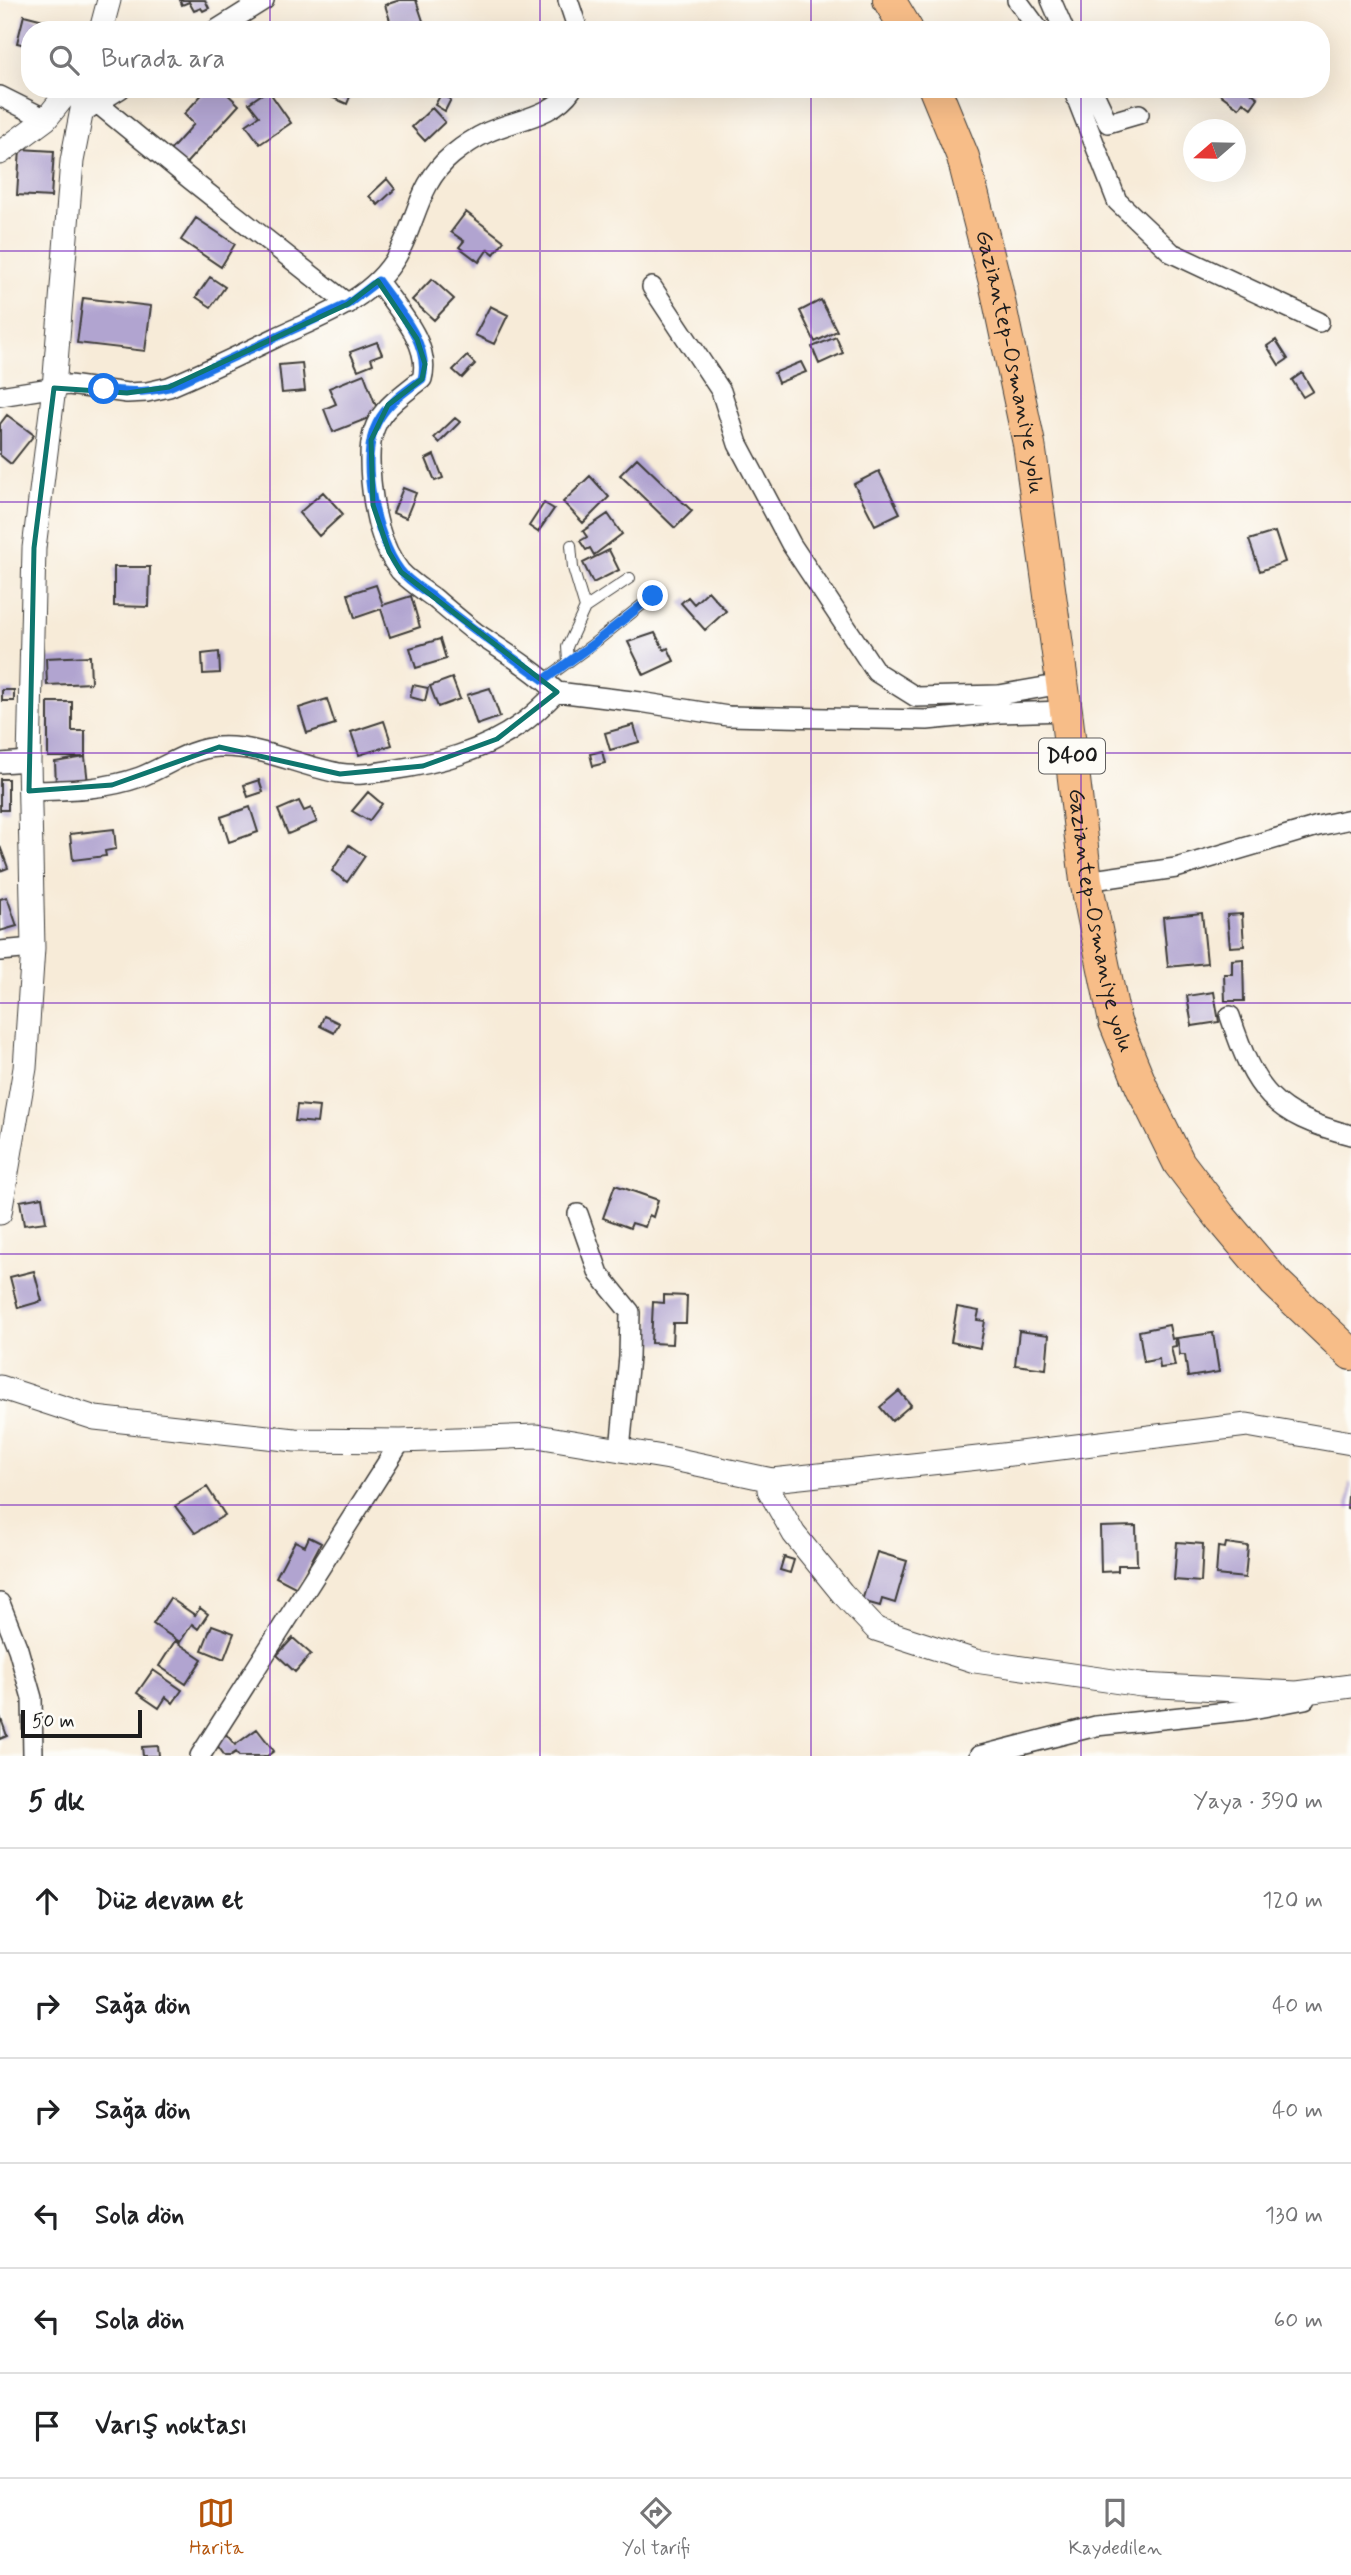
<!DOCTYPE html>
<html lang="tr">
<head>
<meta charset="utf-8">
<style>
	body { margin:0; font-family:Mynerve,sans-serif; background:#f2f2f2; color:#202124 }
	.compass { position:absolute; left:1183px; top:119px; width:63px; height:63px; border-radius:50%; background:#fff; box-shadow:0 7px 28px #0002; rotate:250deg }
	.scale { position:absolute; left:21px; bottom:18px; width:121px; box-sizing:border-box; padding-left:7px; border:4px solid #1c1c1c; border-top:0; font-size:19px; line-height:24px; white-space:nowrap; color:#1c1c1c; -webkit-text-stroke:5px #fdfcf7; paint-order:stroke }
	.stop { position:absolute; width:21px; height:21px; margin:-16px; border:5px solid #1a73e8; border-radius:50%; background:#fff }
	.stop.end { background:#1a73e8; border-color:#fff; box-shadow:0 2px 7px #0008 }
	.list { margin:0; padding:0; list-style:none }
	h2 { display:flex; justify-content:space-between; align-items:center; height:91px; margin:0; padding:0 28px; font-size:30px }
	h2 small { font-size:23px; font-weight:400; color:#757577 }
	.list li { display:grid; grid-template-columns:46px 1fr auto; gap:21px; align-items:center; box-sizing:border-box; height:105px; padding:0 28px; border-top:2px solid #e0e0e0 }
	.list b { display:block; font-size:26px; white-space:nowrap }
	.list em { font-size:23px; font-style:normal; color:#757577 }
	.icon { flex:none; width:38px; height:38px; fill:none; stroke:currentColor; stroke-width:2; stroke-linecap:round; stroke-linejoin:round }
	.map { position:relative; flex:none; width:1351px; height:1756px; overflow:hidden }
	.search { position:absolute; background:#fff; box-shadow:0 7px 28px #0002; left:21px; right:21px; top:21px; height:77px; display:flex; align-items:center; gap:18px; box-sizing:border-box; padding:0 24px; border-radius:28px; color:#757577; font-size:26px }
	.sheet { height:721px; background:#fff }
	nav { display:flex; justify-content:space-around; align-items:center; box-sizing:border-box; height:98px; border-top:2px solid #e0e0e0; background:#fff; font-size:19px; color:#757577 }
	nav a { display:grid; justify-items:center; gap:4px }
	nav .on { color:#b45309 }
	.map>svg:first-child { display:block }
	.building { fill:#b1a4d0 }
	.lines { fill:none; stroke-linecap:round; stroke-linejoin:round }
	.service-casing { stroke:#3d3b38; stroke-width:12 }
	.minor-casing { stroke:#3d3b38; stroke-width:22 }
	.tertiary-casing { stroke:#3d3b38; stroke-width:25 }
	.trunk-casing { stroke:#3d3b38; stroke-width:34 }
	.service { stroke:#fff; stroke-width:10 }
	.minor { stroke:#fff; stroke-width:19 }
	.tertiary { stroke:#fff; stroke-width:23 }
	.trunk { stroke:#f7bd88; stroke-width:32 }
	.route { stroke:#1a73e8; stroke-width:9 }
	.marked { fill:none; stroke:#0f766e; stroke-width:5; stroke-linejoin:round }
	.grid { fill:none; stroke:#7b2cbf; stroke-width:2; stroke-opacity:0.55 }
	.labels { text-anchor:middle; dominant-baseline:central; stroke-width:7; stroke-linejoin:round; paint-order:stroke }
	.shield { fill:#fdfcf7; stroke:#605f5e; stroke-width:2 }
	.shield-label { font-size:21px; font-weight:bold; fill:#1c1c1c }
	.street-label { font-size:23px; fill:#1c1c1c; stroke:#fdfcf7 }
</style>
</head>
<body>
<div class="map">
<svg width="1351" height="1756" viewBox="0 0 1351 1756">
	<rect width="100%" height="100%" fill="#fdfcf7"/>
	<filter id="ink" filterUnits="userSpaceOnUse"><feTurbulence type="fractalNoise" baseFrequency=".0143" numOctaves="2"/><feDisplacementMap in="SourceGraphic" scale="14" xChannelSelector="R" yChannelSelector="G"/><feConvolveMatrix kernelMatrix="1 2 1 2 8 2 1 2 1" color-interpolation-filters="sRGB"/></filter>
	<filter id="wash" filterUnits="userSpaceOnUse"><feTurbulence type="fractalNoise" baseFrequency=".00686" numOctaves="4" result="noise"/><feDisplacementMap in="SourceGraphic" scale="28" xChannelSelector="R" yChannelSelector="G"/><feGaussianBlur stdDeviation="1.57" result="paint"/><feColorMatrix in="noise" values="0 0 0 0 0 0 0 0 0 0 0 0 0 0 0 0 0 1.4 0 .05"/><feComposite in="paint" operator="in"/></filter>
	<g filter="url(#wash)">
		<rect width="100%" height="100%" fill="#f7ebd8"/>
		<g id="blocks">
			<!-- building -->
			<path class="building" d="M180,0H205L209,8L203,11L201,8L194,11L189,2L182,5Z
				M400,0H416L425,27L416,30H393L385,5Z
				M24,15L63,25L62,30H30V46L17,43Z
				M207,89H222L239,105L181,169L166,155L194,124L184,114Z
				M326,89H353L347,104L324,94Z
				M1213,89H1247L1258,98L1251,108L1243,102L1239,108Z
				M268,90L291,123L260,144L246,125L259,116L249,103Z
				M441,94L451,99L445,111L435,105Z
				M432,108L445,122L425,141L412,127Z
				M20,149L54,151L51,197L17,195Z
				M387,179L395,189L378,205L369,196Z
				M466,212L504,241L494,254L488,249L479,262L459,247L464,241L451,232Z
				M196,218L235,244L221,267L181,240Z
				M210,277L225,287L211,307L196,297Z
				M432,279L454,299L434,320L412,300Z
				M83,298L151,306L145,351L77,343Z
				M821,300L837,331L815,342L800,311Z
				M490,306L508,315L494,344L475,335Z
				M836,337L843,353L819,364L812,347Z
				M1276,340L1288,359L1279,365L1267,346Z
				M377,342L382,354L371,358L373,364L358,370L350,352Z
				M467,356L475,364L462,378L453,370Z
				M801,362L806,372L778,383L774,373Z
				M302,363L305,391L282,393L279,365Z
				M1302,373L1313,391L1303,397L1292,380Z
				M364,374L379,414L333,432L324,409L336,404L329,388Z
				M7,415L34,435L11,464L0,455V424Z
				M455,418L460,422L439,443L434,438Z
				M434,455L443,478L435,481L426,459Z
				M637,458L692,511L675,528L620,475Z
				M879,471L900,513L875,525L854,484Z
				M590,476L609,497L583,523L563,502Z
				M403,488L416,493L406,518L393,513Z
				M323,492L343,514L319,536L299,513Z
				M544,503L554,509L538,532L529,526Z
				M608,514L622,534L594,555L590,548L586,550L580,541L587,537L583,531Z
				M1275,532L1285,562L1260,571L1249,540Z
				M609,550L619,570L593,583L583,563Z
				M114,567H150L149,607L114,606Z
				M376,585L383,605L411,596L420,627L390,637L381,609L355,618L348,594Z
				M708,591L726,611L705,630L681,603L688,597L694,604Z
				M655,633L664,650L668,648L674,661L644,675L628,642Z
				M440,639L446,659L416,668L410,648Z
				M219,652L220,673L203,674L202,654Z
				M90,656L91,683L47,685L46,658Z
				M452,678L460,699L438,707L430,686Z
				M413,685L428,688L425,701L410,697Z
				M490,688L500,717L477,725L467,695Z
				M2,690H14V701H2Z
				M327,699L335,724L307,733L299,708Z
				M48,702H72V731H85V757H48Z
				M384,721L392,745L359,755L351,732Z
				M634,725L639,742L610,750L605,733Z
				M602,751L605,763L593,766L590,754Z
				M85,757L88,783L56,784L55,762Z
				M0,779H8V810H0Z
				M259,780L263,792L248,797L244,785Z
				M368,792L382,804L369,821L352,811Z
				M299,801L304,811L311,808L317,822L288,834L278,810Z
				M250,807L258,832L229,842L221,817Z
				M114,829L116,849L105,851L106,856L73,860L70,834Z
				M349,845L365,856L347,882L332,871Z
				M0,846L8,868L0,871Z
				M7,897L17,926L0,931V899Z
				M1202,913L1207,963L1168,967L1163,917Z
				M1242,914L1244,946L1230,947L1227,915Z
				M1243,959L1244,1001H1225L1224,974H1232V960Z
				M1214,992L1219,1022L1192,1026L1187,996Z
				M324,1016L339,1023L334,1033L320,1026Z
				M297,1105L319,1107L317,1123L295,1121Z
				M615,1185L658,1200L653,1217L649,1215L645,1227L632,1223L630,1228L603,1218Z
				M42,1197L46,1222L24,1225L20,1201Z
				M34,1271L42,1301L18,1308L10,1277Z
				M664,1295L687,1296L686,1323H673L672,1344L651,1343L653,1302L664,1303Z
				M957,1307L979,1311L977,1320L985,1321L980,1348L951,1342Z
				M1169,1325L1172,1339L1175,1338L1176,1346L1171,1347L1175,1366L1160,1368L1159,1359L1144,1362L1139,1331Z
				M1019,1331L1049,1335L1046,1369L1015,1365Z
				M1213,1333L1219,1372L1188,1377L1185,1355H1180L1177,1338Z
				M899,1391L911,1405L892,1421L880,1407Z
				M1349,1483H1351V1509L1347,1508Z
				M207,1487L225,1515L195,1533L175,1506Z
				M1136,1526L1137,1565H1118V1571L1101,1572L1100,1527Z
				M309,1537L321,1543L297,1588L276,1577L295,1541L305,1546Z
				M1177,1542L1203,1544L1201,1582L1174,1580Z
				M1226,1543L1248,1546L1245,1578L1216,1575L1218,1547L1225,1548Z
				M877,1552L907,1561L895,1603L882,1599L880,1606L862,1601Z
				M784,1557L794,1560L790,1573L780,1570Z
				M170,1598L195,1615L200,1608L208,1614L198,1629L192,1624L180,1642L153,1624Z
				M212,1625L234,1633L224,1659L202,1650Z
				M293,1638L311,1654L295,1672L277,1655Z
				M175,1641L202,1659L186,1684L159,1666Z
				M153,1670L182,1690L173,1703L166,1697L159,1708L137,1693Z
				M0,1716L7,1736L0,1739Z
				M257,1729L274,1751L267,1756H239L236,1752L230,1756H225L215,1742L226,1734L235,1745Z
				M158,1746L159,1756H143L142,1747Z"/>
		</g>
	</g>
	<g filter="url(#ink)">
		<use href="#blocks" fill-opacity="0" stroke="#3d3b38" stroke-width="2"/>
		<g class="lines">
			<!-- service casing -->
			<g class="service-casing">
				<path id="service" d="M571,545L573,568L585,608
					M568,662L567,647L585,608L630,578
					M544,680L593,644L653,596"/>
			</g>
			<!-- minor casing -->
			<g class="minor-casing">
				<path id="minor" d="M568,0L578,30
					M1017,0L1039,30
					M1051,0L1064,30
					M216,30L264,0
					M1073,89L1117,201L1172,253L1319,322
					M1092,89L1108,123L1139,114
					M0,96L46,119
					M97,103L191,180L348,304
					M88,109L120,89
					M378,281C396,308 432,344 422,379C378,413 366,422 371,481C374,511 380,546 400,571C409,581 423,590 434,598C447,609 461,621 475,632C503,651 533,669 557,692
					M652,287L721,391L738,444L791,544L876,672L916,697L999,695L1062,684
					M0,396L69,385L127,393L147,392L169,387C205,372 240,355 275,338C319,317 371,301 397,256C417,221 418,183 452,155C463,146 475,138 488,132C517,119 553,117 572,89
					M0,763L29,761
					M29,791C67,790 104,790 140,777C166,767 190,748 219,747C260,745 299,766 339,773C356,776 374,773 392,770C438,763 482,752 521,724C534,715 545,703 557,692L640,702L728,716L927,720L999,713L1066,711
					M1086,881L1176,868L1318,826L1351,819
					M0,951L33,948
					M1230,1016C1255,1091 1272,1115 1351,1135
					M578,1214L599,1274L630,1312L629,1357L620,1450
					M0,1603L18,1649L32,1698L33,1756
					M200,1756L401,1441
					M979,1756L1096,1726L1247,1710L1305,1699"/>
			</g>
			<!-- tertiary casing -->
			<g class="tertiary-casing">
				<path id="tertiary" d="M101,30L109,0
					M0,153L46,119L70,89
					M0,1213L25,1068L33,948L29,761L34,548L54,388L72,161L86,89
					M0,1387L95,1418L295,1440L401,1441L537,1436L669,1458L772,1480L978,1458L1247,1425L1351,1443
					M772,1480L769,1490L794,1534L842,1593L876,1629L975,1661L1141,1685L1297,1693L1351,1686"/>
			</g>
			<!-- trunk casing -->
			<g class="trunk-casing">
				<g id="trunk">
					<path d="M889,0L907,30"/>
					<path id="s1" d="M935,89L963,157L995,282L1029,444L1066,711L1086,881L1115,1022L1142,1088L1179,1163L1221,1218L1275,1282L1351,1354"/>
				</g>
			</g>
			<!-- service -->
			<use href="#service" class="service"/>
			<!-- minor -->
			<use href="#minor" class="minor"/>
			<!-- tertiary -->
			<use href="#tertiary" class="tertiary"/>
			<!-- trunk -->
			<use href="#trunk" class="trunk"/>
		</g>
	</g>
	<g class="lines" filter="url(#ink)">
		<!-- route -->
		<path class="route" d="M104,389C127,393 146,393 169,387L348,304L378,281C397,308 431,344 422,379C405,392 387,403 377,423C358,459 376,538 400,570C408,581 422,589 433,597C469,627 506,653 544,680L593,644L653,596"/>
	</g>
	<!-- marked area -->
	<path class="marked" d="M378,281L417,339L425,364L422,379L388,405L371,440L373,505L389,552L401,572L557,692L497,739L423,766L340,774L219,747L112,785L29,791L34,548L54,388L127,393L169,387L348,304Z"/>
	<!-- grid -->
	<path class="grid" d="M270,0V30M540,0V30M811,0V30M1081,0V30M270,89V1756M540,89V1756M811,89V1756M1081,89V1756M0,251H1351M0,502H1351M0,753H1351M0,1003H1351M0,1254H1351M0,1505H1351"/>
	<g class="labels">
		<!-- shield labels -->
		<rect class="shield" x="1039" y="738.5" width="66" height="35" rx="5"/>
		<g class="shield-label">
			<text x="1072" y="756">D400</text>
		</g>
		<!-- street labels -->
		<g class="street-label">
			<text stroke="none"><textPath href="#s1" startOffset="284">Gaziantep-Osmaniye yolu</textPath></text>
			<text stroke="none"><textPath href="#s1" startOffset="850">Gaziantep-Osmaniye yolu</textPath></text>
		</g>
	</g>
</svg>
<svg class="compass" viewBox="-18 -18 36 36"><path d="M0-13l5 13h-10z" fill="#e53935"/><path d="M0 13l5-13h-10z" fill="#757577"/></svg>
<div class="scale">50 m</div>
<div class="stop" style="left:104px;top:389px"></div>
<div class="stop end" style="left:653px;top:596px"></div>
<div class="search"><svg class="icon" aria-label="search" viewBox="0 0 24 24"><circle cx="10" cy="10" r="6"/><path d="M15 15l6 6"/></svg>Burada ara</div>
</div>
<section class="sheet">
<h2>5 dk<small>Yaya · 390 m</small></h2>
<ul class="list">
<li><svg class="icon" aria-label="ahead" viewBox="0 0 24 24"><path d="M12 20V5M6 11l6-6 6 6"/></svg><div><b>Düz devam et</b></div><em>120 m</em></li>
<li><svg class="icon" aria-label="right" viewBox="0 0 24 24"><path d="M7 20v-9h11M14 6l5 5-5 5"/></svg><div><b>Sağa dön</b></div><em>40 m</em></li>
<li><svg class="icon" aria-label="right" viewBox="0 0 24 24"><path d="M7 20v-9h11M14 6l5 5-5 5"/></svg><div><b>Sağa dön</b></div><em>40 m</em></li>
<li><svg class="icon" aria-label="left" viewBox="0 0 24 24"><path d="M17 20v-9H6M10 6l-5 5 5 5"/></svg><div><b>Sola dön</b></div><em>130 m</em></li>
<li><svg class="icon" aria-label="left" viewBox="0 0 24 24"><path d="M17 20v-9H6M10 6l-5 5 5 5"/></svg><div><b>Sola dön</b></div><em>60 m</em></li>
<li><svg class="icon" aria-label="arrive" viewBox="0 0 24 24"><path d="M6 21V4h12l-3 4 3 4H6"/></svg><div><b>Varış noktası</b></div></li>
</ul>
</section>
<nav>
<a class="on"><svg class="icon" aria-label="map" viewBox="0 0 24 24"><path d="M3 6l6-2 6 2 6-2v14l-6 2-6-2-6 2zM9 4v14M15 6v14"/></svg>Harita</a>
<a><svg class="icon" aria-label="directions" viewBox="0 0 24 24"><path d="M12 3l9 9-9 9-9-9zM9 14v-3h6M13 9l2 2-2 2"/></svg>Yol tarifi</a>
<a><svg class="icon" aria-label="saved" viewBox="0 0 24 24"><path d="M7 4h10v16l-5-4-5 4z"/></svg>Kaydedilen</a>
</nav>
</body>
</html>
